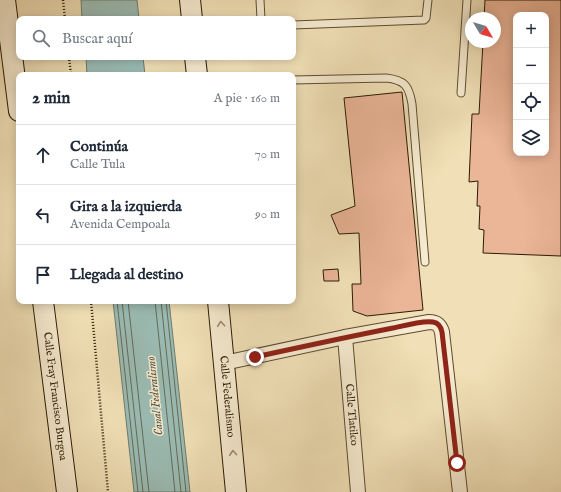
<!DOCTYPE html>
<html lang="es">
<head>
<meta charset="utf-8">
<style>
	body { margin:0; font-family:"IM FELL English",serif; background:#f2f2f3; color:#1f2937 }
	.controls { position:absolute; right:12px; top:12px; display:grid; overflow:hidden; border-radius:8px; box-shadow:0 2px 10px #0003 }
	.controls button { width:36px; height:36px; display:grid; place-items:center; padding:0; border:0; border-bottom:1px solid #e0e1e3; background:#fff; color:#1f2937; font:20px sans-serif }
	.compass { position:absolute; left:465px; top:12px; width:36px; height:36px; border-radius:50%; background:#fff; box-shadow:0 2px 10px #0003; rotate:128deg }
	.stop { position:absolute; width:12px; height:12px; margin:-9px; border:3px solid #8f2418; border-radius:50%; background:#fff }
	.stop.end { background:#8f2418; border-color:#fff; box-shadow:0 1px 4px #0008 }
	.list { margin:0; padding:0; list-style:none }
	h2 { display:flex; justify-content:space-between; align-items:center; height:52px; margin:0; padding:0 16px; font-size:17px }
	h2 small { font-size:13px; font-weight:400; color:#747a83 }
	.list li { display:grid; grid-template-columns:26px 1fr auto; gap:12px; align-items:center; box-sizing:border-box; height:60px; padding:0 16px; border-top:1px solid #e0e1e3 }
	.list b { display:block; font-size:15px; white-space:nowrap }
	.list p { margin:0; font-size:13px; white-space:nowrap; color:#747a83 }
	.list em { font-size:13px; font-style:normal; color:#747a83 }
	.icon { flex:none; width:22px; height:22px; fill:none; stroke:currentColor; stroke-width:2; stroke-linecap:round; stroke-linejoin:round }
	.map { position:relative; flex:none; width:561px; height:492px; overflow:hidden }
	.search { position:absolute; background:#fff; box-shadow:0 2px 10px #0003; left:16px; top:16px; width:280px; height:44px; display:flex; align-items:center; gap:10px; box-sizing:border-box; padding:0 14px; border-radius:8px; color:#747a83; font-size:15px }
	.panel { position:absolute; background:#fff; box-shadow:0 2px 10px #0003; left:16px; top:72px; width:280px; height:232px; border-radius:8px }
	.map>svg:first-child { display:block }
	.water { fill:#9bbcb4; stroke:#6e7c6e }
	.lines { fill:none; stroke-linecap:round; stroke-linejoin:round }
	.shore { stroke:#636c5c; stroke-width:1 }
	.building { fill:#ebb598; stroke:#2b1b04; fill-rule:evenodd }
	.service-casing { stroke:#5c4c31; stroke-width:9 }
	.minor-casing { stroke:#5c4c31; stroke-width:16 }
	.secondary-casing { stroke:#2b1b04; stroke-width:22 }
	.path { stroke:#2b1b04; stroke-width:2.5; stroke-dasharray:1 2; stroke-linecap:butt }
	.service { stroke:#f6ebd0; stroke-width:7 }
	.minor { stroke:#f6ebd0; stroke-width:14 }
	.secondary { stroke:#f6ebd0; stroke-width:20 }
	.oneway { stroke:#9b8d74 }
	.route { stroke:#8f2418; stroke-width:5 }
	.labels { text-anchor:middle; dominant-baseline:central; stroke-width:3; stroke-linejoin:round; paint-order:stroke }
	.street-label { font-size:11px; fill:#2b1b04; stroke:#f6ebd0 }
	.water-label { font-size:12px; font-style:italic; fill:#525342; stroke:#f6ebd0 }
</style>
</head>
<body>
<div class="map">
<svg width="561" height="492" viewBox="0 0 561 492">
	<rect width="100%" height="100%" fill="#f1e0b7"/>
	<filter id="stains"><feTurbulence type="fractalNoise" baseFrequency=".005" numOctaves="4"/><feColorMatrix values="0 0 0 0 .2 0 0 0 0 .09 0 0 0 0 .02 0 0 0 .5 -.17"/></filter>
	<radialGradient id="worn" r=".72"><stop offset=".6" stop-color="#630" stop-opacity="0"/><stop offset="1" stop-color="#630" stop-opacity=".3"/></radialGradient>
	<!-- water -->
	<path class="water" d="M81,0H137L139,19H82Z
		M86,57H143L145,75H87Z
		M113,301H169L190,492H134Z"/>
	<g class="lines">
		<!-- shore -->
		<path class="shore" d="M117,301L138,492
			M122,301L143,492
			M128,301L149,492
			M155,301L175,492
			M161,301L181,492
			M166,301L186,492"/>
	</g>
	<!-- building -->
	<path class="building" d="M485,0H561V256L483,253L484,230L479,229L480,206H477L478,181L469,182L472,114H479L483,42H495V18H484ZM516,15H546V153H516Z
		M402,92L423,310L367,316L353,311L352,284H361L359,233L339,234L331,215L355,206L344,98Z
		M338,269L339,281H324L323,270Z"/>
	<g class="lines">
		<!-- service casing -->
		<g class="service-casing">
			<path id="service" d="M260,0L261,19
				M293,25L424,20L426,18L428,0
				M293,80L386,78C405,80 409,86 412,104L425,262
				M461,93L467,0"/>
		</g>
		<!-- minor casing -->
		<g class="minor-casing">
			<g id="minor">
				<path id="s1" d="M345,337L358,492"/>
				<path d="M224,363L345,337L429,322C437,322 440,325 442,332L460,492"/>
			</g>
		</g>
		<!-- secondary casing -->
		<g class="secondary-casing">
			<g id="secondary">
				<path d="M5,0L19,111"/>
				<path d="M190,0L192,19"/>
				<path d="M195,57L197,75"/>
				<path id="s2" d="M43,301L67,492"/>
				<path id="s3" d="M218,301L236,492"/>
			</g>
		</g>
		<!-- path -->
		<path class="path" d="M63,0L65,19
			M69,57L71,75
			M91,301L108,492"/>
		<!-- service -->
		<use href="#service" class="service"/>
		<!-- minor -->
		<use href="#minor" class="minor"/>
		<!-- secondary -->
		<use href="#secondary" class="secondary"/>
	</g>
	<!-- one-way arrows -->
	<defs><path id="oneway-chevron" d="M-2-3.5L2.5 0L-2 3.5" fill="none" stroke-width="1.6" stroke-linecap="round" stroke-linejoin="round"/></defs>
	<g class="oneway">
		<use href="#oneway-chevron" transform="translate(221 324) rotate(-95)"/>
		<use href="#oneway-chevron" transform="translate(233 453) rotate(-95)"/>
	</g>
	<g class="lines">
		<!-- route -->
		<path class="route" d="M255,357C301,347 347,337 393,328C402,326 424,320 433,322C439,323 441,327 442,332L457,463"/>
	</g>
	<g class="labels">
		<!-- street labels -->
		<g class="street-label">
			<text stroke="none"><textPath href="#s2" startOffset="96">Calle Fray Francisco Burgoa</textPath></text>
			<text stroke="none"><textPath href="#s3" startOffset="96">Calle Federalismo</textPath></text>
			<text stroke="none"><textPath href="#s1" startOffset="78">Calle Tlatilco</textPath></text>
		</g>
		<!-- water labels -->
		<g class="water-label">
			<text transform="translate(155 396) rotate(-96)">Canal Federalismo</text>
		</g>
	</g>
	<rect width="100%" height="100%" filter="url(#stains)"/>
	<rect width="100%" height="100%" fill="url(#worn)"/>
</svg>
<div class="controls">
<button>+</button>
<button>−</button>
<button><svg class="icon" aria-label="locate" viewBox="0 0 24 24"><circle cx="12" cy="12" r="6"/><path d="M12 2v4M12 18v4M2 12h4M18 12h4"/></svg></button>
<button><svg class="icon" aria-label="layers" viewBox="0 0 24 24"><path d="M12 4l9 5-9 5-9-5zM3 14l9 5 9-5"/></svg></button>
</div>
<svg class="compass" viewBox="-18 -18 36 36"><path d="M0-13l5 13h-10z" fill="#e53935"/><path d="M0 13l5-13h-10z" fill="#747a83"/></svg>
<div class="stop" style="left:457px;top:463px"></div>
<div class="stop end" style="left:255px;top:357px"></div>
<div class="search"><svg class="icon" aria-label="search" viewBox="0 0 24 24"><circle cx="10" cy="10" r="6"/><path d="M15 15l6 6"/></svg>Buscar aquí</div>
<section class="panel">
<h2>2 min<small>A pie · 160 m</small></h2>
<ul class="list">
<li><svg class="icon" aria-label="ahead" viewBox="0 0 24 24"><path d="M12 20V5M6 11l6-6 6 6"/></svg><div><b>Continúa</b><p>Calle Tula</p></div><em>70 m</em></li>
<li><svg class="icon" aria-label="left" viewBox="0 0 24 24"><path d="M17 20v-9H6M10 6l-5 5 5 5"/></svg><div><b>Gira a la izquierda</b><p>Avenida Cempoala</p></div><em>90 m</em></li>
<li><svg class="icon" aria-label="arrive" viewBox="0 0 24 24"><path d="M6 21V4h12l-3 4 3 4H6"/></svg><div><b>Llegada al destino</b></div></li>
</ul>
</section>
</div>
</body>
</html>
